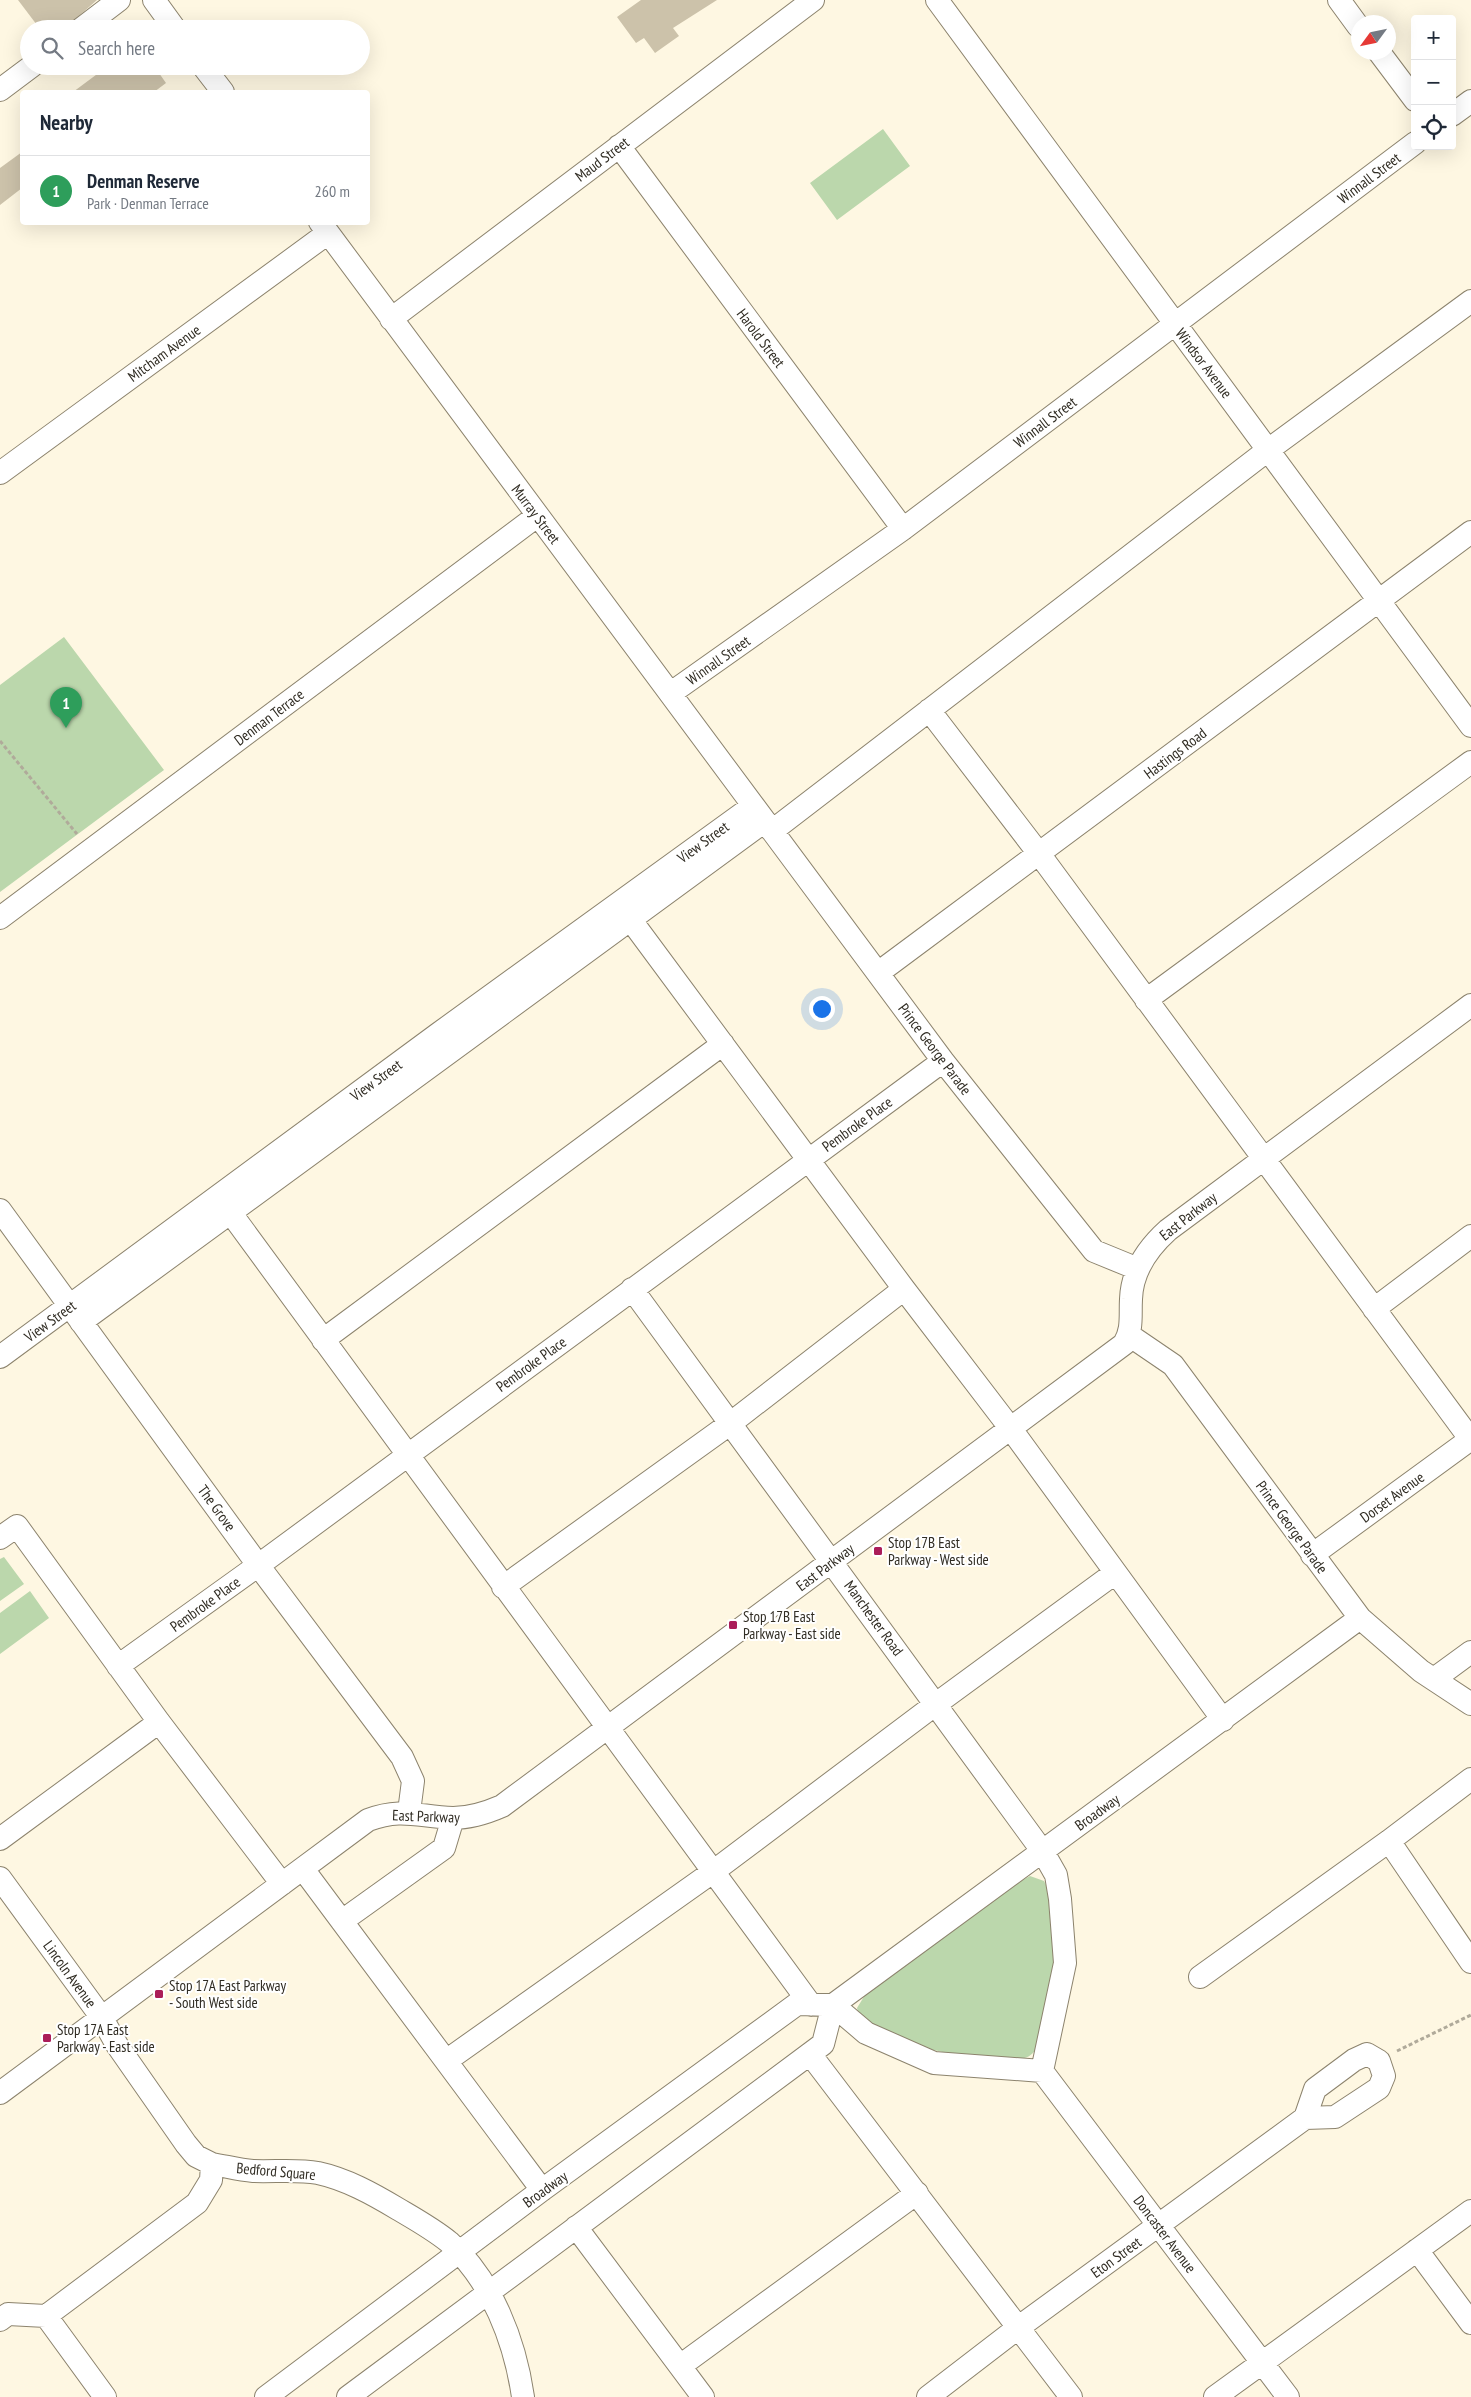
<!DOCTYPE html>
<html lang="en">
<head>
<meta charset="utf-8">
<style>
	body { margin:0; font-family:"PT Sans Narrow",sans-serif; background:#f2f2f3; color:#1f2937 }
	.controls { position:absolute; right:15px; top:15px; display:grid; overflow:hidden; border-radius:5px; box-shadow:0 5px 20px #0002 }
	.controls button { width:45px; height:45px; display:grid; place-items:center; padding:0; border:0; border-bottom:1px solid #e0e1e3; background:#fff; color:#1f2937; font:25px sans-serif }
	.compass { position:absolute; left:1351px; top:15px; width:45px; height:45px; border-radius:50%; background:#fff; box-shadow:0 5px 20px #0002; rotate:237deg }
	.you { position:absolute; left:821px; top:1008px; width:18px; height:18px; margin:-12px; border:4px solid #fff; border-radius:50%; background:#1a73e8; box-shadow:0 0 0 8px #1a73e833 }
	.badge { display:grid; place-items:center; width:32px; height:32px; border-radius:50%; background:#ab1d59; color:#fff; font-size:16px; font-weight:700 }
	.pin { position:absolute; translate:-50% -41px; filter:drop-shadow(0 1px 2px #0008) }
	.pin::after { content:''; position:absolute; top:26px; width:18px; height:15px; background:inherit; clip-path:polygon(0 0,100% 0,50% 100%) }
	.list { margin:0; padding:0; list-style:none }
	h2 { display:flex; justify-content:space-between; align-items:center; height:65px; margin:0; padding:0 20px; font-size:21px }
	h2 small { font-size:16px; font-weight:400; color:#747a83 }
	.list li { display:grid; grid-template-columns:32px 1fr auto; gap:15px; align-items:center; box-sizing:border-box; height:70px; padding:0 20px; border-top:1px solid #e0e1e3 }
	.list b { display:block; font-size:19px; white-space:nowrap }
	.list p { margin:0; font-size:16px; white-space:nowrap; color:#747a83 }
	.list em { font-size:16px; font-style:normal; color:#747a83 }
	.icon { flex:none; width:28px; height:28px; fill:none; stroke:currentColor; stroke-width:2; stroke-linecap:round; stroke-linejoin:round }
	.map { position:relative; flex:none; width:1471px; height:2397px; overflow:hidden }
	.search { position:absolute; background:#fff; box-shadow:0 5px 20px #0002; left:20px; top:20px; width:350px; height:55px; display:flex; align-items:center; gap:12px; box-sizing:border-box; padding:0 18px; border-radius:28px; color:#747a83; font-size:19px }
	.panel { position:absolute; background:#fff; box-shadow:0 5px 20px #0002; left:20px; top:90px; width:350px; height:135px; border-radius:5px }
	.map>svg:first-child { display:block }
	.green { fill:#bbd7ac }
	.building { fill:#ccc2aa }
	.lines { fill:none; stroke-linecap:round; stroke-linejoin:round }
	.minor-casing { stroke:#8c836d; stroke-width:24 }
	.path { stroke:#b0aa9a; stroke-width:3; stroke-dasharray:4 2.5; stroke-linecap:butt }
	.minor { stroke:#fff; stroke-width:22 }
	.poi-dot { fill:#ab1d59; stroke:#fff; stroke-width:2 }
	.labels { text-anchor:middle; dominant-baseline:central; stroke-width:4; stroke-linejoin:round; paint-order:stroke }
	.street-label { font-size:15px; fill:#302c23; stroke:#fff }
	.poi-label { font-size:15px; fill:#302c23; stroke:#fff; text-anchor:start }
</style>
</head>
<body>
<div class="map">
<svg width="1471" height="2397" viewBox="0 0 1471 2397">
	<rect width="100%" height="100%" fill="#fef7e2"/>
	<!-- green -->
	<path class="green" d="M883,129L910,166L837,220L810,183Z
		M64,637L164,770L0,892V685Z
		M4,1557L24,1584L0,1601V1559Z
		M30,1591L49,1618L0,1654V1613Z
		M1030,1876L1044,1881L1048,1889C1050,1909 1054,1930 1055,1951C1056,1969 1045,2040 1033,2053C1029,2057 1025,2058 1020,2059L951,2054L921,2047L865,2021L859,2016L857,2008L865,1995L1021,1881Z"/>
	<!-- building -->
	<path class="building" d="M18,0H97L64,29H40Z
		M641,0H717L673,28L679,36L655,53L644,38L636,43L617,17Z
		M108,66H154L166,83L154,92H73Z
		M22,152V188L0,205V168Z"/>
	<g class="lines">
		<!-- minor casing -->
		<g class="minor-casing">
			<path id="minor" d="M154,0L175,29
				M937,0L1471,726
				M1339,0L1358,26
				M81,29L119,0
				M1379,52L1415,100
				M203,66L223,92
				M0,90L32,66
				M1452,115L1471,101
				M619,146L903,529
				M320,222L943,1061L1094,1251L1138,1269
				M391,319L813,0
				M0,473L328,233
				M671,693L903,529L1415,143
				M929,710L1040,855L1471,1440
				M772,831L1268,450L1471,301
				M0,918L537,516
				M630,919L904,1289L1011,1429L1223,1720
				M878,973L1471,532
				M1146,1000L1471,762
				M0,1210L258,1565L402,1757L413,1781L409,1812
				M230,1212L811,2005
				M632,1289L1043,1852L1056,1875L1060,1899L1065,1963L1042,2071L934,2063L866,2033L833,2005
				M1374,1309L1471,1236
				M81,1322L765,821
				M1129,1335L1173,1365L1360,1618L1421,1671L1471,1704
				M323,1340L723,1044
				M0,1357L438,1034L753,806
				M0,1538L17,1526L159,1722L282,1884
				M1312,1555L1471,1439
				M503,1587L731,1423L904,1289
				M118,1666L267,1559L943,1061
				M1434,1679L1471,1652
				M0,1839L159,1722
				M1389,1841L1471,1962
				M303,1869L542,2190
				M0,1878L102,2018L117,2045L186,2144L196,2156L212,2164
				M342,1921L444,1848L453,1818
				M1200,1977L1389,1841L1471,1779
				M810,2054L1071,2397
				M446,2061L714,1871L936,1704L1115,1573
				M1042,2071L1288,2397
				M0,2093L368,1820C402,1807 419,1817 453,1818C470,1818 486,1813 502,1806L1124,1344C1133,1329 1130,1316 1131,1299C1132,1270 1148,1248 1168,1230L1471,1005
				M576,2227L703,2397
				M1417,2250L1471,2323
				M46,2316L197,2203L211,2180L212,2164C225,2166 239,2170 253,2171C274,2172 296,2169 318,2173C346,2179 373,2194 398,2209C415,2219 433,2229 449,2242C492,2281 515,2341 523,2397
				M46,2316L105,2397
				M0,2320L8,2314L46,2316
				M680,2366L917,2193
				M266,2397L542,2190L797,2004L833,2005L1360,1618
				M348,2397L823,2044L833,2005
				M928,2397L1019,2327L1305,2118L1315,2089L1354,2060L1367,2054L1379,2061L1384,2076L1379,2088L1335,2117L1305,2118
				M1215,2397L1471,2211"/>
		</g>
		<!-- path -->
		<path class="path" d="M0,741L77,834
			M1397,2051L1471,2015"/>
		<!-- minor -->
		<use href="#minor" class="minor"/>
	</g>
	<!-- markers -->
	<g class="poi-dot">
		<rect x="873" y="1546" width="10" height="10" rx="2.5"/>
		<rect x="728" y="1620" width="10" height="10" rx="2.5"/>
		<rect x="154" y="1989" width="10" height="10" rx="2.5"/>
		<rect x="42" y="2033" width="10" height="10" rx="2.5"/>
	</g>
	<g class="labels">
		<!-- street labels -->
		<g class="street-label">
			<text transform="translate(602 159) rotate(-37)">Maud Street</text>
			<text transform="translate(1369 178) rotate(-37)">Winnall Street</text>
			<text transform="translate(761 338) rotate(53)">Harold Street</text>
			<text transform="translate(164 353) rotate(-36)">Mitcham Avenue</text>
			<text transform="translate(1204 363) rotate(53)">Windsor Avenue</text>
			<text transform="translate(1045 422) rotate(-37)">Winnall Street</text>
			<text transform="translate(536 514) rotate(53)">Murray Street</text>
			<text transform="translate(718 660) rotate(-35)">Winnall Street</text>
			<text transform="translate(269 717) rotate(-37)">Denman Terrace</text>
			<text transform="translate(1175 753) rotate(-37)">Hastings Road</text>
			<text transform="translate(703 842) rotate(-36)">View Street</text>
			<text transform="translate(935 1049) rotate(53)">Prince George Parade</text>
			<text transform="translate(376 1080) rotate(-36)">View Street</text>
			<text transform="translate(857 1124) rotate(-36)">Pembroke Place</text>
			<text transform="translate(1188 1216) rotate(-38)">East Parkway</text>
			<text transform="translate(50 1321) rotate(-36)">View Street</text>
			<text transform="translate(531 1364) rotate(-36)">Pembroke Place</text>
			<text transform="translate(1392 1497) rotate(-36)">Dorset Avenue</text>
			<text transform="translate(217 1508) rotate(54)">The Grove</text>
			<text transform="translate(1292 1527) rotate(54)">Prince George Parade</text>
			<text transform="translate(825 1567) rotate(-37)">East Parkway</text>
			<text transform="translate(205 1604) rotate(-36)">Pembroke Place</text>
			<text transform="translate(874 1618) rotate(54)">Manchester Road</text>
			<text transform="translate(1097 1812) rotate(-36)">Broadway</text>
			<text transform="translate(426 1816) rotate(2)">East Parkway</text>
			<text transform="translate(70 1974) rotate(54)">Lincoln Avenue</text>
			<text transform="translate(276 2171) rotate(5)">Bedford Square</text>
			<text transform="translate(545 2189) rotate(-36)">Broadway</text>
			<text transform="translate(1165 2234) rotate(53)">Doncaster Avenue</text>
			<text transform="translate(1116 2257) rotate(-36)">Eton Street</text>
		</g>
		<!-- poi labels -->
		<g class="poi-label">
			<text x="888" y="1542">Stop 17B East<tspan x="888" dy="17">Parkway - West side</tspan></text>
			<text x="743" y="1616">Stop 17B East<tspan x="743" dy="17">Parkway - East side</tspan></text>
			<text x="169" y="1985">Stop 17A East Parkway<tspan x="169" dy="17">- South West side</tspan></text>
			<text x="57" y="2029">Stop 17A East<tspan x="57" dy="17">Parkway - East side</tspan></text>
		</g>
	</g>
</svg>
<div class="controls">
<button>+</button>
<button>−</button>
<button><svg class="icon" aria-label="locate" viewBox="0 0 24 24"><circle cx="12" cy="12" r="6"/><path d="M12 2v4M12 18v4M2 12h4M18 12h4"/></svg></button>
</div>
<svg class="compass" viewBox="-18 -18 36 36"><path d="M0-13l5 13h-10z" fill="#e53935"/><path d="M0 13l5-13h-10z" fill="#747a83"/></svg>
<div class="you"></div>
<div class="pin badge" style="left:66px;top:728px;background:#2e9e5b">1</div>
<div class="search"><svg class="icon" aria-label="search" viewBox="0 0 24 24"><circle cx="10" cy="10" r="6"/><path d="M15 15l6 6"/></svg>Search here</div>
<section class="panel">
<h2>Nearby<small></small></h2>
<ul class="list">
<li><span class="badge" style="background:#2e9e5b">1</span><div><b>Denman Reserve</b><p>Park · Denman Terrace</p></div><em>260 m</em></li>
</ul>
</section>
</div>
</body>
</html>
